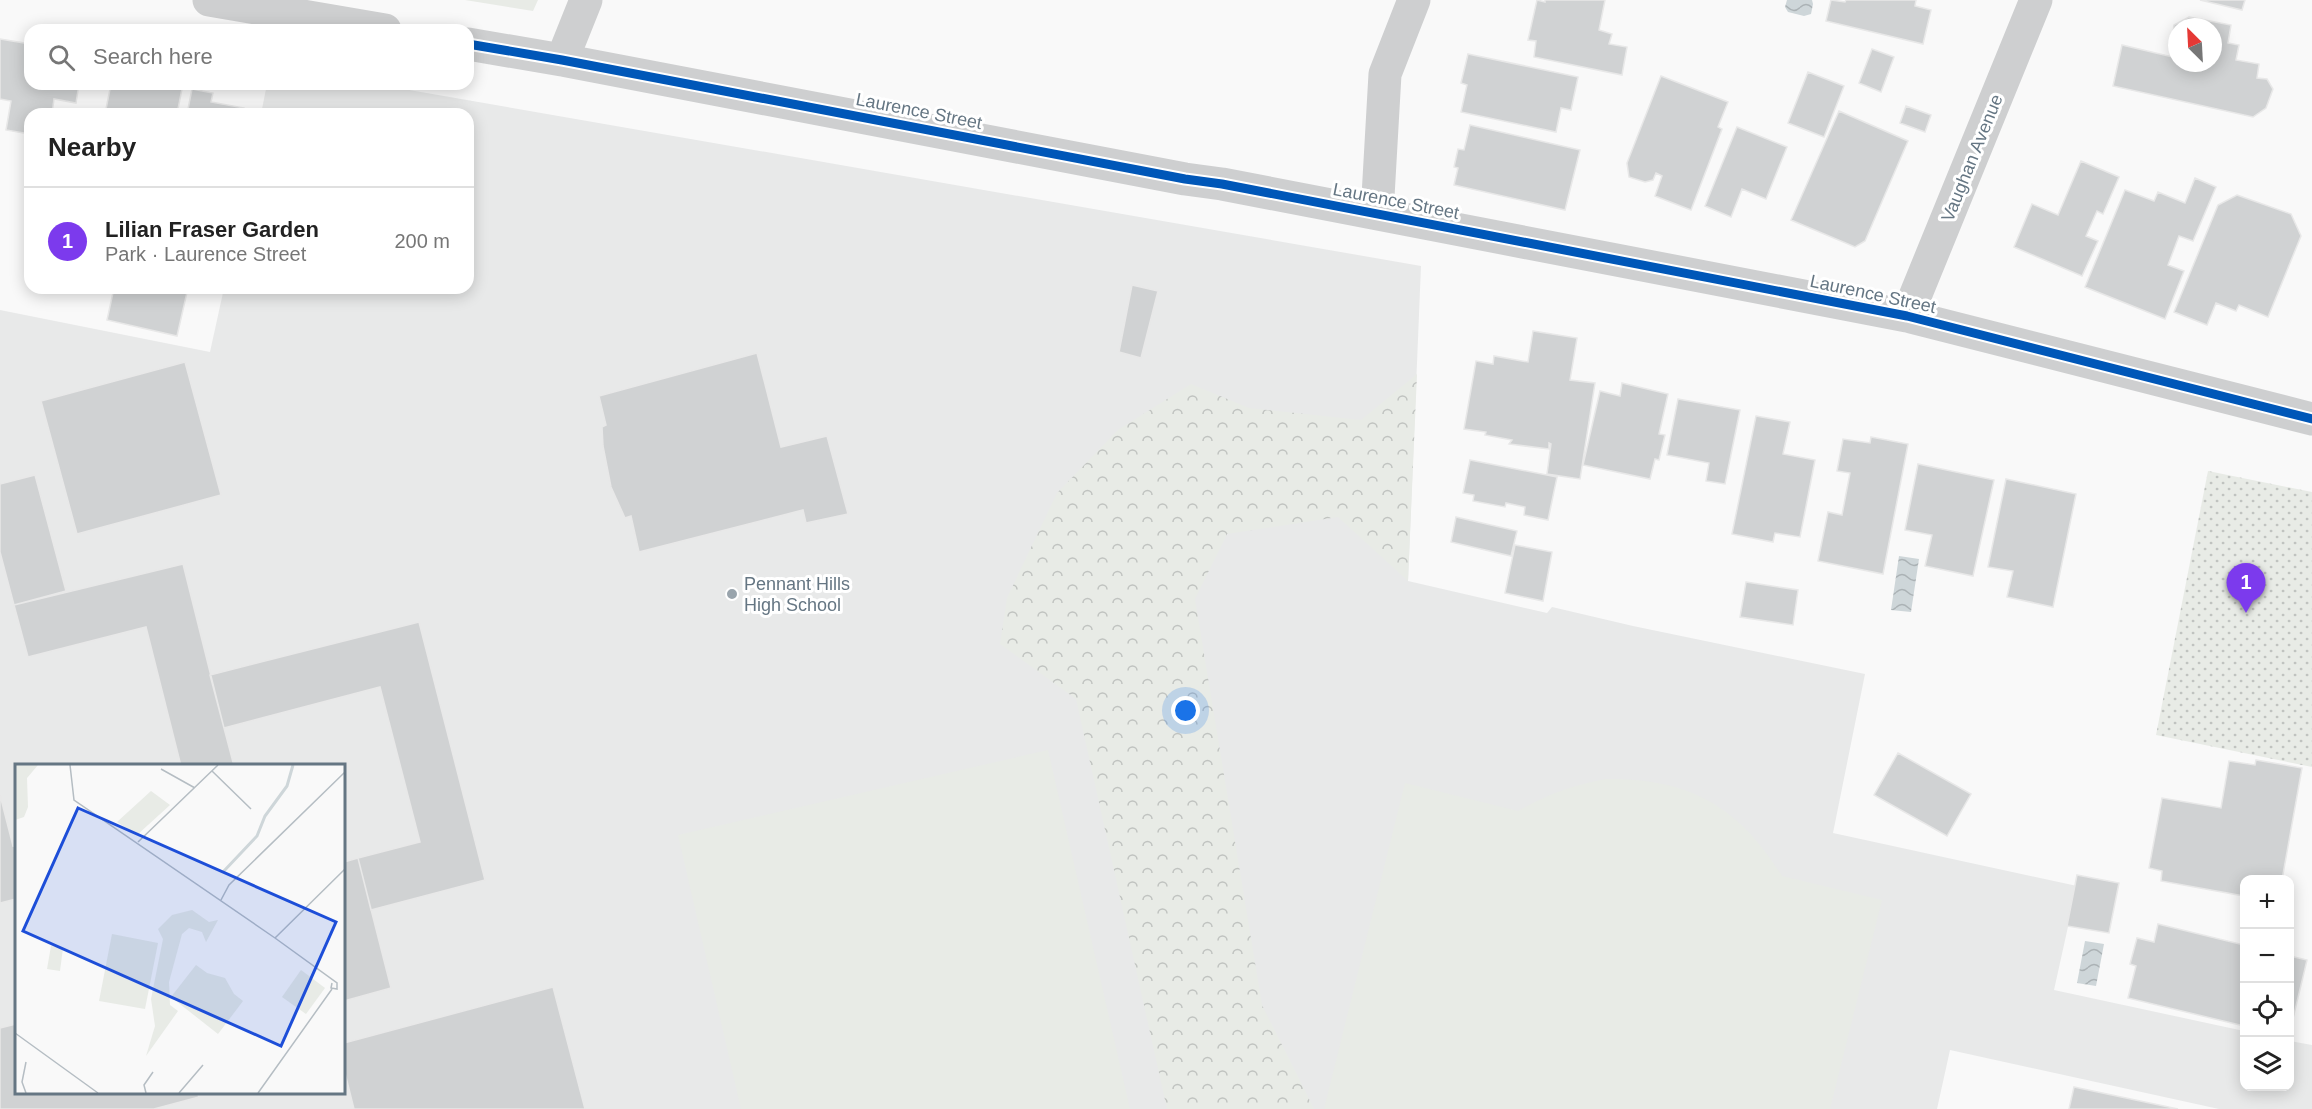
<!DOCTYPE html>
<html lang="en">
<head>
<meta charset="utf-8">
<style>
	body { margin:0; font-family:Arial,sans-serif; background:#f6f6f6; color:#222 }
	.controls { position:absolute; right:18px; bottom:18px; display:grid; overflow:hidden; border-radius:12px; box-shadow:0 3px 15px #0003 }
	.controls button { width:54px; height:54px; display:grid; place-items:center; padding:0; border:0; border-bottom:2px solid #e0e0e0; background:#fff; color:#222; font:30px sans-serif }
	.compass { position:absolute; left:2168px; top:18px; width:54px; height:54px; border-radius:50%; background:#fff; box-shadow:0 3px 15px #0003; rotate:336deg }
	.you { position:absolute; left:1186px; top:711px; width:21px; height:21px; margin:-15px; border:4px solid #fff; border-radius:50%; background:#1a73e8; box-shadow:0 0 0 9px #1a73e833 }
	.badge { display:grid; place-items:center; width:39px; height:39px; border-radius:50%; background:#7c3aed; color:#fff; font-size:20px; font-weight:700 }
	.pin { position:absolute; translate:-50% -50px; filter:drop-shadow(0 2px 3px #0008) }
	.pin::after { content:''; position:absolute; top:32px; width:21px; height:18px; background:inherit; clip-path:polygon(0 0,100% 0,50% 100%) }
	.list { margin:0; padding:0; list-style:none }
	h2 { display:flex; justify-content:space-between; align-items:center; height:78px; margin:0; padding:0 24px; font-size:26px }
	h2 small { font-size:20px; font-weight:400; color:#767676 }
	.list li { display:grid; grid-template-columns:39px 1fr auto; gap:18px; align-items:center; box-sizing:border-box; height:108px; padding:0 24px; border-top:2px solid #e0e0e0 }
	.list b { display:block; font-size:22px; white-space:nowrap }
	.list p { margin:0; font-size:20px; white-space:nowrap; color:#767676 }
	.list em { font-size:20px; font-style:normal; color:#767676 }
	.icon { flex:none; width:33px; height:33px; fill:none; stroke:currentColor; stroke-width:2; stroke-linecap:round; stroke-linejoin:round }
	.map { position:relative; flex:none; width:2312px; height:1109px; overflow:hidden }
	.search { position:absolute; background:#fff; box-shadow:0 3px 15px #0003; left:24px; top:24px; width:450px; height:66px; display:flex; align-items:center; gap:15px; box-sizing:border-box; padding:0 21px; border-radius:18px; color:#767676; font-size:22px }
	.panel { position:absolute; background:#fff; box-shadow:0 3px 15px #0003; left:24px; top:108px; width:450px; height:186px; border-radius:18px }
	.map>svg:first-child { display:block }
	.built { fill:#e8e9e9; fill-rule:evenodd }
	.grass { fill:url(#grass-dots) }
	.forest { fill:url(#forest-crowns) }
	.park { fill:#e8ebe6 }
	.water { fill:url(#water-waves) }
	.building { fill:#d0d2d3; stroke:#e8e8e8; stroke-width:1.5 }
	.lines { fill:none; stroke-linecap:round; stroke-linejoin:round }
	.minor { stroke:#cecfd0; stroke-width:33 }
	.cycleway-casing { stroke:#fff; stroke-width:13 }
	.cycleway { stroke:#0057b8; stroke-width:9 }
	.poi-dot { fill:#99a4ac; stroke:#fff; stroke-width:2 }
	.labels { text-anchor:middle; dominant-baseline:central; stroke-width:6; stroke-linejoin:round; paint-order:stroke }
	.street-label { font-size:18px; fill:#657683; stroke:#fff }
	.poi-label { font-size:18px; fill:#657683; stroke:#fff; text-anchor:start }
	.inset-river { fill:none; stroke:#ced6d9; stroke-width:3 }
	.inset-road { fill:none; stroke:#b5bdc3; stroke-width:1.5 }
	.view { fill:#1d4ed8; fill-opacity:0.15; stroke:#1d4ed8; stroke-width:3 }
	.inset-edge { fill:none; stroke:#657683; stroke-width:3 }
</style>
</head>
<body>
<div class="map">
<svg width="2312" height="1109" viewBox="0 0 2312 1109">
	<defs>
		<pattern id="grass-dots" width="8" height="8" patternUnits="userSpaceOnUse" patternTransform="scale(1.5)"><rect width="8" height="8" fill="#e8ebe6"/><path d="M2 2h.1M6 6h.1" fill="none" stroke="#c0c3c0" stroke-width="1.8" stroke-linecap="round"/></pattern>
		<pattern id="forest-crowns" width="20" height="18" patternUnits="userSpaceOnUse" patternTransform="scale(1.5)"><rect width="20" height="18" fill="#e8ebe6"/><path d="M2 6a3 3 0 1 1 6 0M12 15a3 3 0 1 1 6 0" fill="none" stroke="#c0c3c0"/></pattern>
		<pattern id="water-waves" width="16" height="10" patternUnits="userSpaceOnUse" patternTransform="scale(1.5)"><rect width="16" height="10" fill="#ced6d9"/><path d="M0 5q4-4 8 0t8 0" fill="none" stroke="#abb2b5"/></pattern>
	</defs>
	<rect width="100%" height="100%" fill="#f9f9f9"/>
	<!-- built -->
	<path class="built" d="M267,84H375L1421,266L1408,581L1547,613L1552,607L1633,626L1865,674L1833,833L2077,886L2054,990L2244,1031V1086H2290V1041L2312,1045V1109H2219L1950,1050L1937,1109H0V310L210,352L224,288H468V114H261ZM16,766H344V1092H16Z"/>
	<!-- grass -->
	<path class="grass" d="M2208,471L2312,492V767L2156,735Z"/>
	<!-- forest -->
	<path class="forest" d="M1417,374L1408,581L1338,517L1227,534L1195,599L1262,1005L1314,1109H1167L1076,699L1000,644L1007,598L1057,493L1118,430L1191,384L1249,408L1361,420Z"/>
	<!-- park -->
	<path class="park" d="M465,0H538L533,11Z
		M1048,750L1130,1109H741L678,835Z
		M1605,779C1688,778 1738,805 1782,876L1882,900L1830,1109H1324L1405,783L1518,811C1548,794 1571,786 1605,779Z"/>
	<!-- water -->
	<path class="water" d="M1787,0H1812L1813,4L1811,14L1804,16L1788,12L1785,7Z
		M1899,556L1919,559L1911,612L1891,610Z
		M2085,941L2104,944L2096,986L2077,983Z"/>
	<!-- building -->
	<path class="building" d="M1537,0L1545,2V0H1605L1599,30L1612,34L1609,44L1627,47L1622,75L1534,57L1536,41L1528,40Z
		M1831,0L1845,2L1846,0H1916L1915,6L1931,10L1923,44L1826,21Z
		M2200,0H2245L2242,10Z
		M2189,17L2231,25L2228,43L2239,45L2236,60L2259,64L2257,78L2267,79L2273,89L2266,108L2253,117L2113,86L2122,45L2177,58V63H2213V27H2177V43L2173,34L2174,25Z
		M0,39L30,44V84H79L76,103L54,99L52,114H30V134L6,130L11,101L0,99Z
		M1872,49L1894,57L1881,92L1859,83Z
		M1468,54L1578,77L1571,110L1561,108L1556,132L1461,112L1467,85L1461,83Z
		M1808,72L1844,86L1824,137L1788,123Z
		M1661,76L1728,102L1718,127L1722,129L1691,210L1655,196L1662,176L1656,173L1653,180L1645,182L1629,177L1627,163Z
		M111,84L143,86L144,84H183L177,114H105Z
		M192,89L213,93L211,102L244,108L242,114H187Z
		M1906,106L1931,115L1925,132L1900,123Z
		M1839,111L1908,141L1865,241L1855,247L1791,220Z
		M1470,125L1580,150L1565,210L1454,185L1458,168L1454,167L1458,149L1464,150Z
		M1737,127L1787,147L1766,199L1742,189L1731,217L1705,206Z
		M2081,161L2119,177L2103,214L2097,211L2086,236L2098,241L2082,276L2014,247L2032,204L2058,215Z
		M2195,178L2216,187L2193,241L2179,236L2168,265L2184,271L2165,319L2085,287L2125,190L2154,201L2158,192L2185,203Z
		M2237,195L2291,214L2301,236L2268,317L2239,305L2236,311L2216,303L2207,325L2174,312L2218,205Z
		M1132,285L1158,291L1141,358L1119,352Z
		M114,288H188L177,336L107,320Z
		M1533,331L1577,338L1570,380L1595,383L1580,479L1547,474L1551,444L1549,443V449L1509,444L1512,440L1485,435L1486,432L1464,429L1476,361L1493,364L1494,356L1528,362Z
		M757,353L781,447L827,436L848,514L806,523L803,510L639,552L631,516L625,518L611,487L603,446L602,427L606,425L599,396Z
		M185,362L221,495L77,534L41,401Z
		M1622,383L1668,394L1659,434L1665,435L1659,460L1655,459L1650,479L1583,465L1600,391L1620,396Z
		M1678,399L1740,410L1725,484L1706,481L1709,463L1667,455Z
		M1756,416L1790,422L1783,454L1815,460L1800,537L1775,533L1773,542L1732,534Z
		M1871,437L1908,444L1883,574L1818,561L1828,512L1842,515L1850,473L1837,471L1843,439L1870,443Z
		M1470,460L1557,477L1548,520L1524,515L1525,507L1506,503L1505,507L1473,501L1474,495L1463,493Z
		M1918,464L1994,480L1973,576L1925,566L1932,535L1905,530Z
		M35,475L66,591L14,605L0,552V484Z
		M2006,479L2076,494L2053,607L2007,597L2013,571L1988,567Z
		M1456,517L1517,531L1511,556L1451,542Z
		M1515,545L1552,552L1543,601L1505,593Z
		M183,564L224,728L234,766H181L146,627L28,657L14,605Z
		M1746,582L1798,590L1793,625L1740,617Z
		M419,622L485,880L371,910L358,858L420,842L380,687L224,728L210,675Z
		M1898,753L1971,794L1947,836L1874,795Z
		M2256,760L2302,768L2282,880H2244V896L2161,881L2162,871L2149,868L2162,798L2221,808L2229,761L2255,765Z
		M0,795L13,846L16,845V899L0,903Z
		M358,858L391,988L344,1001V862Z
		M2077,875L2119,883L2109,933L2067,926Z
		M2158,924L2244,945V1026L2128,998L2136,966L2130,964L2137,938L2154,942Z
		M2290,956L2307,960L2290,1031Z
		M553,987L585,1109H354L344,1069V1043Z
		M16,1024V1092H197L199,1097L154,1109H0V1028Z
		M2074,1087L2178,1109H2069Z"/>
	<g class="lines">
		<!-- minor -->
		<path class="minor" d="M209,0L385,30
			M468,44L562,60L1185,179L1222,184L1907,316L2312,419
			M562,60L586,0
			M1377,214L1385,74L1414,0
			M1907,316L2036,0"/>
		<!-- cycleway casing -->
		<g class="cycleway-casing">
			<path id="cycleway" d="M468,44L562,60L1185,179L1222,184L1907,316L2312,419"/>
		</g>
		<!-- cycleway -->
		<use href="#cycleway" class="cycleway"/>
	</g>
	<!-- markers -->
	<circle class="poi-dot" cx="732" cy="594" r="6"/>
	<g class="labels">
		<!-- street labels -->
		<g class="street-label">
			<text transform="translate(919 111) rotate(11)">Laurence Street</text>
			<text transform="translate(1972 158) rotate(-68)">Vaughan Avenue</text>
			<text transform="translate(1396 201) rotate(11)">Laurence Street</text>
			<text transform="translate(1873 294) rotate(12)">Laurence Street</text>
		</g>
		<!-- poi labels -->
		<g class="poi-label">
			<text x="744" y="584">Pennant Hills<tspan x="744" dy="21">High School</tspan></text>
		</g>
	</g>
	<!-- overview -->
	<g transform="translate(15 764)">
		<rect width="330" height="330" fill="#f9f9f9"/>
		<path d="M286,206L310,224L291,250L267,233Z" fill="#e8ebe6"/>
		<path d="M0,1H23L12,14L13,43L9,53L0,56ZM177,146L194,158L203,156L191,178L187,168L174,164L167,170L154,218L155,241L163,247L131,292L140,262L136,235L148,175L143,165L157,151Z" fill="#e8ebe6"/>
		<path d="M136,27L155,41L122,71L102,58ZM97,170L143,179L130,245L84,237ZM36,182L48,184L45,207L32,205ZM181,201L192,209L210,214L219,230L228,237L203,270L156,233Z" fill="#e8ebe6"/>
		<path class="inset-river" d="M208,108L242,72L250,52L272,22L278,1"/>
		<path class="inset-road" d="M55,1L59,36L260,174L322,219V225L316,224L317,219M146,5L180,24M197,7L236,45M123,78L203,1M206,136L214,121L330,8M260,174L330,105M0,269L83,329M11,329L7,318L11,298M131,329L129,321L138,308M164,329L188,301M243,329L317,225"/>
		<path class="view" d="M63,44L321,158L266,282L8,167Z"/>
		<rect width="330" height="330" class="inset-edge"/>
	</g>
</svg>
<div class="controls">
<button>+</button>
<button>−</button>
<button><svg class="icon" aria-label="locate" viewBox="0 0 24 24"><circle cx="12" cy="12" r="6"/><path d="M12 2v4M12 18v4M2 12h4M18 12h4"/></svg></button>
<button><svg class="icon" aria-label="layers" viewBox="0 0 24 24"><path d="M12 4l9 5-9 5-9-5zM3 14l9 5 9-5"/></svg></button>
</div>
<svg class="compass" viewBox="-18 -18 36 36"><path d="M0-13l5 13h-10z" fill="#e53935"/><path d="M0 13l5-13h-10z" fill="#767676"/></svg>
<div class="you"></div>
<div class="pin badge" style="left:2246px;top:613px">1</div>
<div class="search"><svg class="icon" aria-label="search" viewBox="0 0 24 24"><circle cx="10" cy="10" r="6"/><path d="M15 15l6 6"/></svg>Search here</div>
<section class="panel">
<h2>Nearby<small></small></h2>
<ul class="list">
<li><span class="badge">1</span><div><b>Lilian Fraser Garden</b><p>Park · Laurence Street</p></div><em>200 m</em></li>
</ul>
</section>
</div>
</body>
</html>
